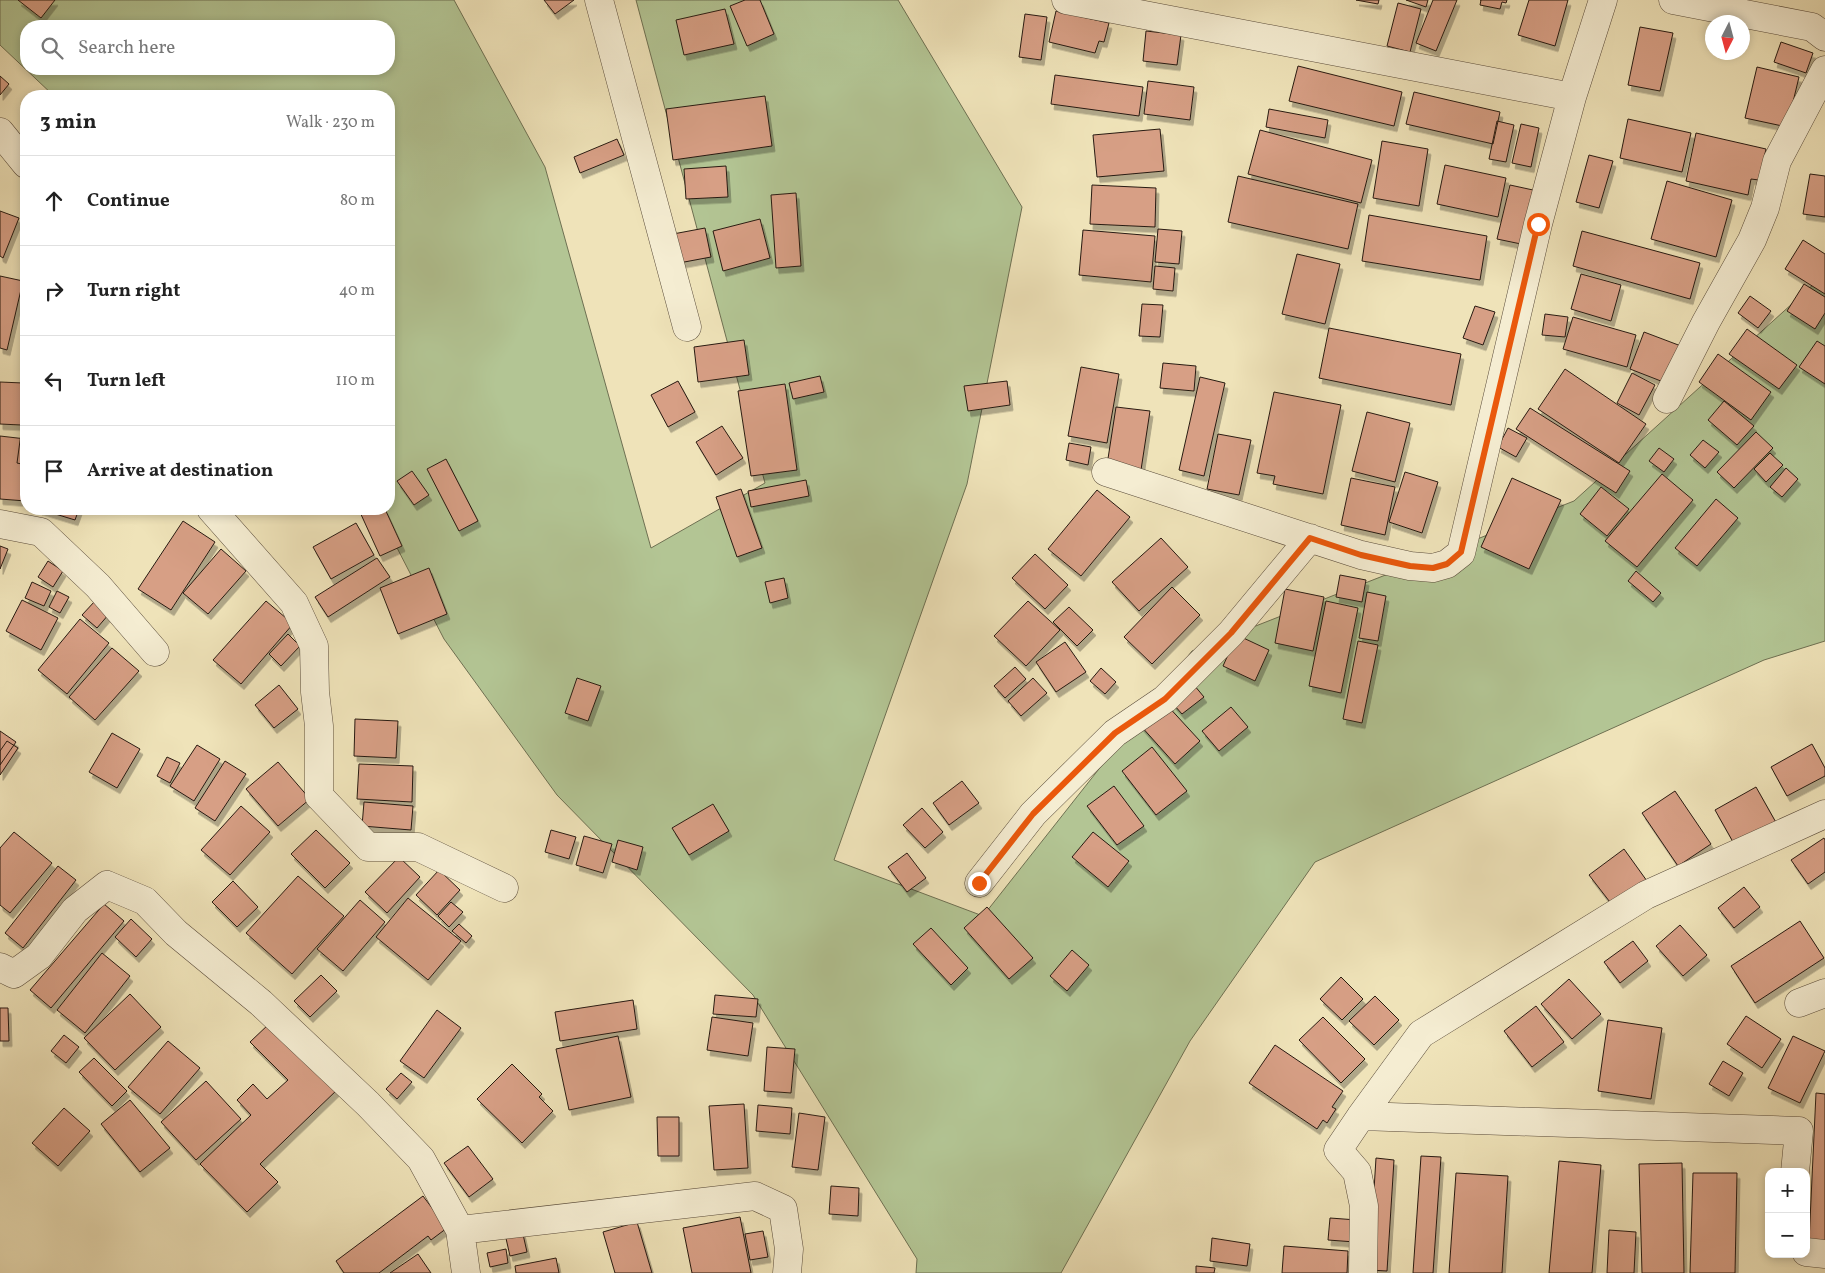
<!DOCTYPE html>
<html lang="en">
<head>
<meta charset="utf-8">
<style>
	body { margin:0; font-family:Vollkorn,serif; background:#f2f2f2; color:#222 }
	.controls { position:absolute; right:15px; bottom:15px; display:grid; overflow:hidden; border-radius:10px; box-shadow:0 2px 8px #0003 }
	.controls button { width:45px; height:45px; display:grid; place-items:center; padding:0; border:0; border-bottom:1px solid #e0e0e0; background:#fff; color:#222; font:25px sans-serif }
	.compass { position:absolute; left:1705px; top:15px; width:45px; height:45px; border-radius:50%; background:#fff; box-shadow:0 2px 8px #0003; rotate:186deg }
	.stop { position:absolute; width:15px; height:15px; margin:-11px; border:4px solid #ea580c; border-radius:50%; background:#fff }
	.stop.end { background:#ea580c; border-color:#fff; box-shadow:0 1px 5px #0008 }
	.list { margin:0; padding:0; list-style:none }
	h2 { display:flex; justify-content:space-between; align-items:center; height:65px; margin:0; padding:0 20px; font-size:21px }
	h2 small { font-size:16px; font-weight:400; color:#767676 }
	.list li { display:grid; grid-template-columns:32px 1fr auto; gap:15px; align-items:center; box-sizing:border-box; height:90px; padding:0 20px; border-top:1px solid #e0e0e0 }
	.list b { display:block; font-size:19px; white-space:nowrap }
	.list em { font-size:16px; font-style:normal; color:#767676 }
	.icon { flex:none; width:28px; height:28px; fill:none; stroke:currentColor; stroke-width:2; stroke-linecap:round; stroke-linejoin:round }
	.map { position:relative; flex:none; width:1825px; height:1273px; overflow:hidden }
	.search { position:absolute; background:#fff; box-shadow:0 2px 8px #0003; left:20px; top:20px; width:375px; height:55px; display:flex; align-items:center; gap:12px; box-sizing:border-box; padding:0 18px; border-radius:20px; color:#767676; font-size:19px }
	.panel { position:absolute; background:#fff; box-shadow:0 2px 8px #0003; left:20px; top:90px; width:375px; height:425px; border-radius:20px }
	.map>svg:first-child { display:block }
	.green { fill:#b3c594; stroke:#6e7052; fill-rule:evenodd }
	.building { fill:#d79f85; stroke:#281a11; filter:url(#shadow) }
	.lines { fill:none; stroke-linecap:round; stroke-linejoin:round }
	.minor-casing { stroke:#5a4c3b; stroke-width:29 }
	.minor { stroke:#f5edd2; stroke-width:28 }
	.route { stroke:#ea580c; stroke-width:6 }
</style>
</head>
<body>
<div class="map">
<svg width="1825" height="1273" viewBox="0 0 1825 1273">
	<defs>
		<filter id="shadow"><feDropShadow dx="3" dy="5.5" stdDeviation="0" flood-color="#0004"/></filter>
	</defs>
	<rect width="100%" height="100%" fill="#efe3b9"/>
	<filter id="stains"><feTurbulence type="fractalNoise" baseFrequency=".004" numOctaves="4"/><feColorMatrix values="0 0 0 0 .2 0 0 0 0 .09 0 0 0 0 .02 0 0 0 .5 -.17"/></filter>
	<radialGradient id="worn" r=".72"><stop offset=".6" stop-color="#630" stop-opacity="0"/><stop offset="1" stop-color="#630" stop-opacity=".3"/></radialGradient>
	<!-- green -->
	<path class="green" d="M0,0H454L545,167L651,548L765,483L636,0H898L1022,207L967,484L834,860L983,916L1192,651L1574,501L1825,274V641L1764,660L1315,862L1190,1041L1061,1273H916L917,1259L753,995L557,795L444,639L377,509H389V96H54L0,45ZM26,26H389V69H26Z"/>
	<!-- building -->
	<path class="building" d="M18,0H55L41,18Z
		M544,0H574L555,14Z
		M745,0H760L774,34L747,46L730,6Z
		M1356,0H1379L1378,4Z
		M1406,0H1428L1426,7Z
		M1433,0H1457L1436,51L1416,43Z
		M1480,0H1507L1506,3L1502,2L1500,9L1480,5L1481,0Z
		M1529,0H1568L1555,46L1518,35Z
		M1398,3L1421,9L1410,52L1387,46Z
		M725,9L734,44L684,55L676,20Z
		M1056,11L1109,23L1104,42L1099,41L1095,53L1049,42Z
		M1025,14L1047,17L1041,60L1019,57Z
		M1640,27L1673,33L1660,91L1628,85Z
		M1146,31L1181,35L1177,65L1143,61Z
		M1781,42L1813,53L1806,73L1774,62Z
		M1298,66L1402,92L1394,126L1289,101Z
		M1757,67L1799,77L1787,127L1745,118Z
		M1055,75L1143,87L1139,116L1051,104Z
		M0,76L9,84L0,95Z
		M1148,81L1194,87L1190,120L1144,114Z
		M1414,92L1500,112L1493,144L1406,124Z
		M765,96L772,146L673,160L666,109Z
		M1269,109L1328,120L1325,138L1266,127Z
		M1628,119L1691,133L1682,172L1620,158Z
		M1497,121L1514,125L1506,162L1489,159Z
		M1521,124L1539,128L1531,167L1512,163Z
		M1160,129L1164,171L1097,177L1093,135Z
		M1260,130L1372,160L1361,203L1248,174Z
		M1696,133L1766,149L1759,180L1751,179L1748,195L1686,181Z
		M617,139L624,155L580,173L574,157Z
		M1382,141L1428,149L1419,206L1373,198Z
		M1589,155L1613,161L1599,208L1576,202Z
		M1445,165L1506,178L1498,217L1437,204Z
		M726,166L728,197L686,199L684,169Z
		M1810,174L1825,176V217L1803,214Z
		M1238,176L1358,204L1348,249L1228,222Z
		M1667,181L1732,200L1716,257L1651,239Z
		M1092,185L1156,188L1155,227L1090,224Z
		M1510,185L1533,190L1521,244L1497,239Z
		M796,193L801,266L776,268L771,195Z
		M0,211L19,218L3,258L0,256Z
		M1369,215L1487,236L1480,280L1362,261Z
		M760,219L770,258L723,271L713,231Z
		M705,228L711,257L679,263L673,234Z
		M1158,229L1182,231L1179,264L1155,262Z
		M1083,230L1155,236L1151,282L1079,275Z
		M1582,231L1700,263L1690,299L1573,266Z
		M1803,240L1825,254V294L1785,269Z
		M1297,254L1340,264L1325,324L1282,314Z
		M1155,266L1175,268L1173,291L1153,289Z
		M1581,274L1621,285L1611,321L1571,309Z
		M0,276L23,281L7,350L0,348Z
		M1804,284L1825,297V313L1815,329L1787,311Z
		M1750,296L1771,311L1758,328L1738,313Z
		M1142,304L1163,305L1160,337L1139,336Z
		M23,306H26V338H22Z
		M1475,306L1495,312L1483,345L1463,338Z
		M1545,314L1568,317L1565,337L1542,335Z
		M1573,317L1636,335L1627,367L1563,349Z
		M1329,328L1461,354L1451,405L1319,378Z
		M1747,329L1797,365L1779,389L1729,354Z
		M1644,332L1681,346L1666,383L1630,369Z
		M25,340L26,341V363H22Z
		M744,340L749,375L698,382L694,347Z
		M1817,341L1825,346V384L1799,367Z
		M1718,354L1771,392L1751,420L1699,382Z
		M1163,363L1196,366L1194,391L1160,388Z
		M1081,367L1119,374L1107,443L1068,436Z
		M1565,369L1646,424L1619,463L1538,409Z
		M1632,373L1655,385L1639,415L1617,403Z
		M820,376L824,392L793,399L789,383Z
		M1200,377L1225,383L1204,476L1179,470Z
		M678,381L695,412L668,427L651,395Z
		M1007,381L1010,405L968,411L964,386Z
		M0,382L23,383L21,425L0,424Z
		M785,384L797,470L751,476L738,391Z
		M1274,392L1341,405L1323,494L1273,484L1275,476L1257,473Z
		M1724,401L1754,426L1737,445L1708,420Z
		M1116,407L1150,411L1141,470L1107,465Z
		M1530,408L1630,471L1616,493L1516,429Z
		M24,411H26V465L17,463Z
		M1367,412L1410,423L1395,482L1352,471Z
		M722,426L743,458L716,475L696,442Z
		M1508,428L1527,438L1516,457L1498,447Z
		M1756,432L1773,448L1734,488L1717,472Z
		M1218,434L1251,440L1239,495L1207,489Z
		M0,436L26,439V501L0,499Z
		M1703,440L1719,452L1705,468L1690,455Z
		M1069,443L1091,447L1088,465L1066,460Z
		M1659,448L1674,459L1664,472L1649,461Z
		M1770,453L1783,465L1766,482L1754,469Z
		M446,459L478,521L459,531L427,469Z
		M1786,468L1798,479L1782,497L1770,487Z
		M412,471L429,495L414,505L397,481Z
		M1405,472L1438,482L1422,533L1389,522Z
		M1662,474L1693,500L1637,567L1605,541Z
		M1351,478L1395,487L1385,535L1341,525Z
		M1512,478L1561,500L1529,569L1481,547Z
		M806,480L809,496L751,507L748,491Z
		M1601,487L1629,509L1607,536L1580,514Z
		M741,489L762,548L737,557L716,497Z
		M1097,490L1130,517L1081,576L1048,549Z
		M1716,499L1738,518L1697,566L1675,548Z
		M39,509H79L75,520Z
		M361,509H385L402,546L380,556L359,510Z
		M183,521L215,542L171,610L138,589Z
		M356,523L374,555L331,579L313,547Z
		M1161,538L1188,567L1139,611L1112,582Z
		M0,546L8,549L0,569Z
		M221,549L246,571L208,614L183,593Z
		M1035,554L1068,585L1045,609L1012,578Z
		M377,558L390,577L328,617L315,597Z
		M48,561L63,571L53,587L38,577Z
		M429,568L447,614L398,634L380,588Z
		M1636,571L1661,593L1653,602L1628,581Z
		M1340,575L1366,580L1362,602L1336,597Z
		M784,578L788,598L770,603L765,582Z
		M32,582L51,591L44,606L25,598Z
		M1172,587L1200,615L1152,664L1124,637Z
		M1285,589L1324,597L1313,651L1275,643Z
		M57,591L69,597L60,613L49,607Z
		M1367,592L1386,596L1378,641L1359,638Z
		M22,600L58,618L41,650L6,631Z
		M95,601L109,614L97,628L82,615Z
		M266,601L293,624L241,684L213,660Z
		M1028,601L1060,630L1026,666L994,636Z
		M1326,601L1358,608L1341,693L1309,686Z
		M1069,607L1093,630L1077,646L1053,622Z
		M80,619L109,643L67,694L38,670Z
		M288,634L300,646L281,666L269,654Z
		M1237,635L1269,650L1255,681L1223,666Z
		M1358,641L1378,645L1362,723L1343,719Z
		M1065,642L1086,672L1056,692L1036,662Z
		M112,648L139,671L95,720L69,697Z
		M1015,667L1026,679L1005,698L994,686Z
		M1101,668L1116,682L1105,694L1090,681Z
		M577,678L601,686L588,721L565,713Z
		M1033,678L1047,693L1021,716L1008,701Z
		M1189,679L1204,697L1182,714L1167,697Z
		M279,685L298,709L274,728L255,705Z
		M1165,703L1200,741L1175,764L1140,725Z
		M1231,707L1248,727L1219,751L1202,731Z
		M355,719L398,721L396,758L354,756Z
		M0,731L16,742L0,765Z
		M112,733L140,749L117,788L89,772Z
		M7,741L18,748L0,775V751Z
		M1812,744L1825,768V776L1787,796L1771,767Z
		M197,745L220,759L194,801L170,786Z
		M1152,747L1187,791L1156,815L1122,771Z
		M167,757L180,763L170,783L157,776Z
		M225,761L246,774L215,821L195,808Z
		M278,762L310,799L278,826L246,789Z
		M359,764L413,766L412,802L357,799Z
		M962,781L979,803L949,825L933,803Z
		M1114,786L1144,826L1117,845L1087,806Z
		M1756,787L1778,826L1737,849L1715,810Z
		M1675,791L1711,844L1678,866L1642,813Z
		M364,802L413,806L411,830L362,826Z
		M713,804L729,831L689,855L672,828Z
		M241,806L270,832L230,875L201,850Z
		M922,808L943,832L925,848L903,825Z
		M316,830L350,863L325,888L291,854Z
		M551,830L576,837L569,859L545,852Z
		M14,832L52,863L10,913L0,905V848Z
		M1093,832L1129,861L1108,887L1072,857Z
		M584,836L612,844L603,873L576,865Z
		M1824,838L1825,840V872L1808,884L1791,860Z
		M618,840L643,847L637,870L612,862Z
		M1624,849L1647,881L1613,906L1589,875Z
		M907,853L926,878L907,892L888,867Z
		M399,857L420,877L387,913L365,892Z
		M58,866L76,880L23,948L5,933Z
		M439,870L460,890L437,915L416,895Z
		M298,876L344,916L292,974L246,933Z
		M233,881L258,907L237,927L212,902Z
		M1744,887L1760,907L1734,928L1718,908Z
		M408,898L461,941L428,980L376,937Z
		M360,900L385,922L343,971L317,949Z
		M451,902L463,912L449,927L438,916Z
		M104,904L124,921L51,1008L30,990Z
		M987,907L1033,958L1009,979L964,928Z
		M131,919L152,939L136,957L115,937Z
		M1800,921L1824,958L1755,1003L1731,966Z
		M459,924L472,936L466,943L452,931Z
		M1680,925L1707,955L1683,976L1656,946Z
		M931,928L968,968L951,985L913,944Z
		M1633,941L1648,961L1620,983L1604,962Z
		M1072,950L1089,965L1067,991L1050,976Z
		M102,953L130,976L85,1033L57,1010Z
		M321,975L337,991L310,1017L294,1001Z
		M1341,977L1363,999L1342,1020L1320,999Z
		M1569,979L1601,1014L1572,1039L1541,1004Z
		M130,994L161,1027L115,1070L84,1038Z
		M715,995L758,999L756,1017L713,1014Z
		M1375,996L1399,1020L1374,1045L1349,1021Z
		M633,1000L637,1029L560,1041L555,1012Z
		M1536,1006L1564,1042L1532,1067L1504,1031Z
		M0,1008H8L9,1041H0Z
		M437,1010L461,1028L424,1078L400,1061Z
		M1746,1016L1781,1039L1762,1068L1727,1044Z
		M712,1017L753,1023L748,1056L707,1050Z
		M1323,1017L1365,1059L1341,1083L1299,1040Z
		M1608,1020L1662,1028L1651,1099L1598,1091Z
		M270,1023L339,1088L260,1164L278,1182L247,1212L200,1164L251,1115L237,1100L253,1084L267,1099L288,1080L250,1042Z
		M64,1035L79,1047L66,1063L51,1051Z
		M618,1036L631,1097L569,1110L556,1049Z
		M1793,1036L1825,1051L1800,1103L1768,1088Z
		M168,1041L200,1068L160,1114L128,1087Z
		M1275,1045L1343,1091L1332,1107L1336,1109L1327,1123L1323,1120L1317,1129L1249,1083Z
		M767,1047L795,1049L791,1093L764,1091Z
		M94,1058L127,1091L112,1106L79,1072Z
		M1723,1061L1743,1073L1729,1096L1709,1084Z
		M512,1064L542,1094L539,1097L553,1111L522,1143L477,1099Z
		M401,1073L412,1082L397,1099L386,1089Z
		M206,1081L241,1119L196,1160L161,1122Z
		M1816,1093L1825,1094V1243L1809,1242Z
		M130,1100L170,1148L140,1172L101,1124Z
		M744,1104L748,1168L714,1170L709,1106Z
		M758,1105L792,1108L790,1134L756,1131Z
		M64,1108L90,1131L58,1166L32,1143Z
		M799,1113L825,1117L818,1170L792,1167Z
		M657,1117H679V1156H658Z
		M468,1146L493,1179L469,1197L444,1163Z
		M1421,1156L1441,1157L1433,1273H1413Z
		M1376,1158L1394,1160L1387,1271L1369,1270Z
		M1559,1161L1601,1165L1592,1273H1549Z
		M1682,1163L1684,1273H1642L1639,1164Z
		M1456,1173L1508,1176L1502,1273H1449Z
		M1693,1173H1737L1735,1273H1690Z
		M831,1186L859,1188L858,1216L829,1214Z
		M423,1196L447,1228L431,1240L428,1236L379,1273H344L336,1261Z
		M740,1217L751,1273H692L683,1228Z
		M1330,1218L1357,1220L1355,1242L1328,1240Z
		M637,1222L652,1273H615L603,1232Z
		M522,1230L527,1252L510,1256L505,1234Z
		M1609,1230L1636,1232L1634,1273H1607Z
		M763,1231L768,1257L750,1260L745,1234Z
		M1212,1238L1250,1244L1247,1266L1210,1261Z
		M1284,1246L1348,1251L1347,1273H1282Z
		M506,1249L508,1263L490,1267L487,1253Z
		M418,1254L431,1273H390Z
		M556,1258L559,1273H516L515,1266Z
		M1196,1266L1215,1268L1214,1273H1196Z"/>
	<g class="lines">
		<!-- minor casing -->
		<g class="minor-casing">
			<path id="minor" d="M599,0L687,327
				M1066,0L1572,97
				M1673,0L1812,27L1825,37
				M0,132L26,164
				M1667,399L1706,322L1752,240L1765,208L1777,161L1825,70
				M1106,472L1361,555L1410,566L1433,568L1447,564L1461,553L1538,224L1572,97L1603,0
				M211,509L294,603L314,646L315,692L319,726V796L368,847H418L504,888
				M0,524L41,532L98,586L155,652
				M979,883L1033,814L1115,733L1165,699L1231,633L1310,538
				M0,967L14,974L39,956L75,910L107,885L145,901L176,933L261,1003L368,1104L421,1159L460,1230L466,1273
				M1799,1003L1825,993
				M1361,1116L1799,1131L1795,1172
				M460,1230L755,1196L783,1209L789,1249L787,1273
				M1806,1252L1825,1254
				M1363,1273L1364,1206L1357,1172L1338,1150L1361,1116L1421,1034L1646,895L1825,814"/>
		</g>
		<!-- minor -->
		<use href="#minor" class="minor"/>
	</g>
	<g class="lines">
		<!-- route -->
		<path class="route" d="M979,883L1033,814L1115,733L1165,699L1231,633L1310,538L1361,555L1410,566L1433,568L1447,564L1461,552L1538,224"/>
	</g>
	<rect width="100%" height="100%" filter="url(#stains)"/>
	<rect width="100%" height="100%" fill="url(#worn)"/>
</svg>
<div class="controls">
<button>+</button>
<button>−</button>
</div>
<svg class="compass" viewBox="-18 -18 36 36"><path d="M0-13l5 13h-10z" fill="#e53935"/><path d="M0 13l5-13h-10z" fill="#767676"/></svg>
<div class="stop" style="left:1538px;top:224px"></div>
<div class="stop end" style="left:979px;top:883px"></div>
<div class="search"><svg class="icon" aria-label="search" viewBox="0 0 24 24"><circle cx="10" cy="10" r="6"/><path d="M15 15l6 6"/></svg>Search here</div>
<section class="panel">
<h2>3 min<small>Walk · 230 m</small></h2>
<ul class="list">
<li><svg class="icon" aria-label="ahead" viewBox="0 0 24 24"><path d="M12 20V5M6 11l6-6 6 6"/></svg><div><b>Continue</b></div><em>80 m</em></li>
<li><svg class="icon" aria-label="right" viewBox="0 0 24 24"><path d="M7 20v-9h11M14 6l5 5-5 5"/></svg><div><b>Turn right</b></div><em>40 m</em></li>
<li><svg class="icon" aria-label="left" viewBox="0 0 24 24"><path d="M17 20v-9H6M10 6l-5 5 5 5"/></svg><div><b>Turn left</b></div><em>110 m</em></li>
<li><svg class="icon" aria-label="arrive" viewBox="0 0 24 24"><path d="M6 21V4h12l-3 4 3 4H6"/></svg><div><b>Arrive at destination</b></div></li>
</ul>
</section>
</div>
</body>
</html>
